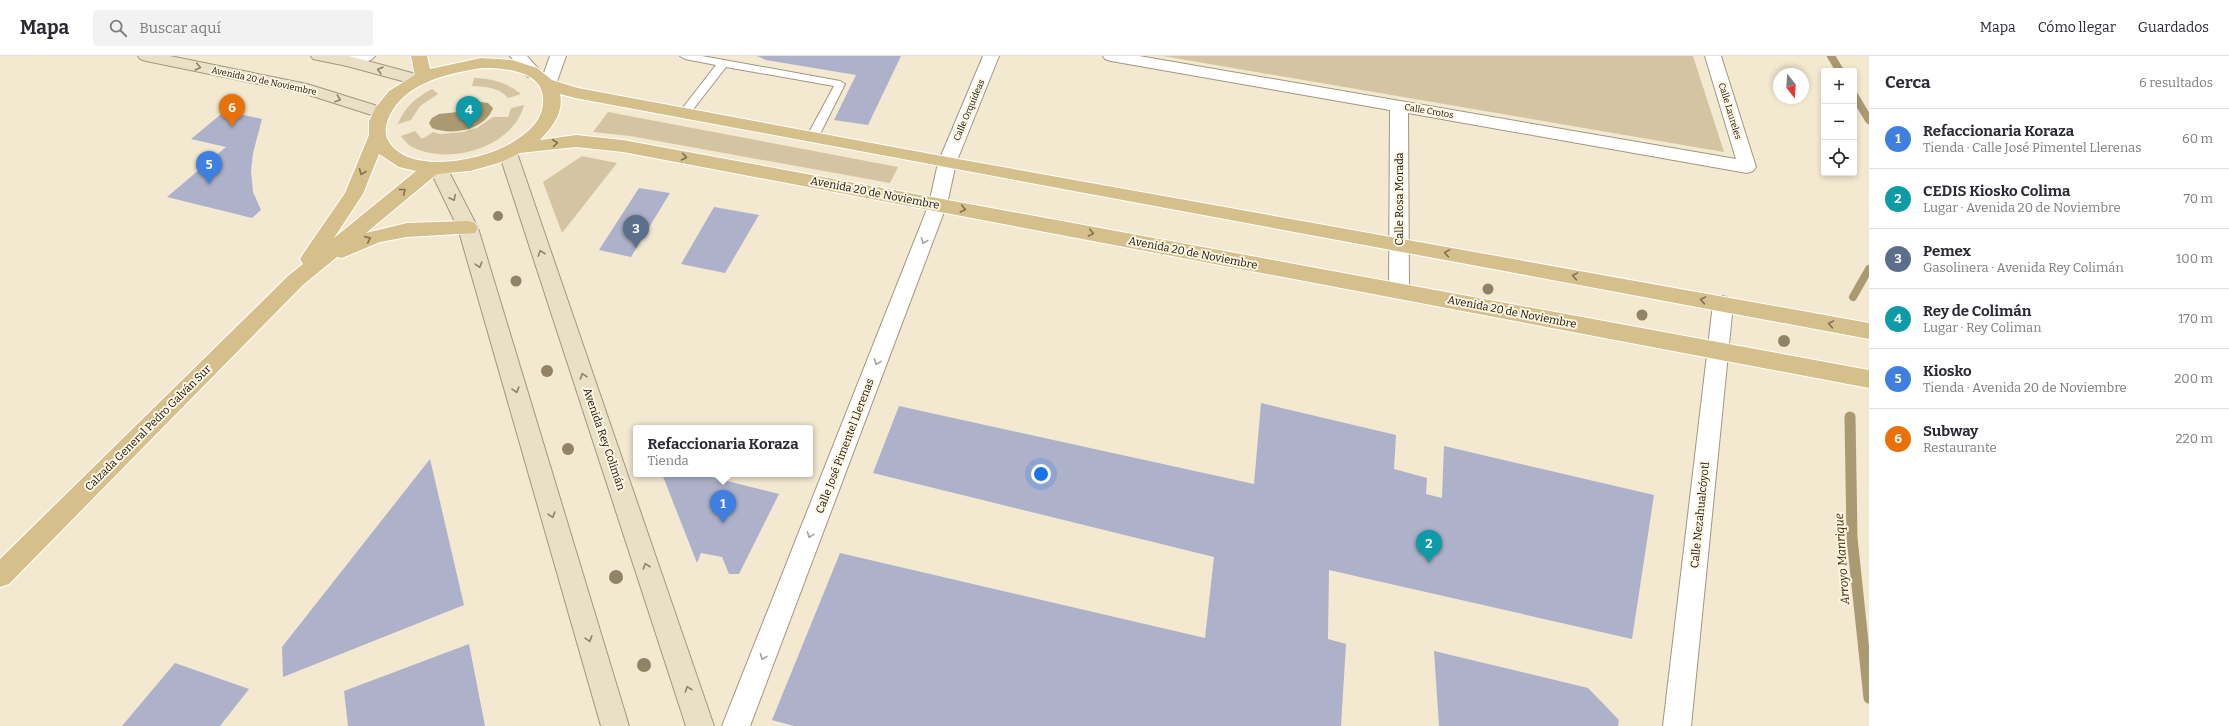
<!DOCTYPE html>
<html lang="es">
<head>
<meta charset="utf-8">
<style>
	body { margin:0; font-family:Bitter,serif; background:#f2f2f3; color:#2b2b33 }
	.controls { position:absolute; right:12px; top:12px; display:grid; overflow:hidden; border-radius:4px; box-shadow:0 2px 6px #0003 }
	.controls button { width:36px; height:36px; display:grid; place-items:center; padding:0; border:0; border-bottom:1px solid #e1e1e2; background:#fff; color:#2b2b33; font:20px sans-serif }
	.compass { position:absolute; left:1773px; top:12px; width:36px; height:36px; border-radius:50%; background:#fff; box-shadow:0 2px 6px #0003; rotate:163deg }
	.you { position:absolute; left:1041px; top:418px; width:14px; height:14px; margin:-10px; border:3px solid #fff; border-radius:50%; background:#1a73e8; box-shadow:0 0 0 6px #1a73e833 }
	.badge { display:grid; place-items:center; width:26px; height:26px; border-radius:50%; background:#ea580c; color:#fff; font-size:13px; font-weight:700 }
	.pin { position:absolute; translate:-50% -33px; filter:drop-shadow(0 1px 2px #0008) }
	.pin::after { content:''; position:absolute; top:21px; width:14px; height:12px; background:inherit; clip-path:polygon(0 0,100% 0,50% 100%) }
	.popup { position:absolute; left:633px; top:369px; width:180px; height:52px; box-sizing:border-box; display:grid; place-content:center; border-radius:4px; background:#fff; filter:drop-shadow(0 1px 3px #0005); font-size:13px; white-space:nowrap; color:#7c7c81 }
	.popup b { font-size:15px; color:#2b2b33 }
	.popup::after { content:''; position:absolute; left:50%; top:100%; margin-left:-8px; border:8px solid transparent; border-top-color:#fff }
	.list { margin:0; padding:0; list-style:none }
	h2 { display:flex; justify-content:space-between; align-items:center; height:52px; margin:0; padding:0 16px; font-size:17px }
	h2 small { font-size:13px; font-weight:400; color:#7c7c81 }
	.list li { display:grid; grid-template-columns:26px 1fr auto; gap:12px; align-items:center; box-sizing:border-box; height:60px; padding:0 16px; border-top:1px solid #e1e1e2 }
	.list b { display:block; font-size:15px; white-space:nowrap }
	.list p { margin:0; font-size:13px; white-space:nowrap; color:#7c7c81 }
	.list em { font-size:13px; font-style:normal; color:#7c7c81 }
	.icon { flex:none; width:22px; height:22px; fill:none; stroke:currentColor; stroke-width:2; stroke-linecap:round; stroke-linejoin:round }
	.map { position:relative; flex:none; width:1869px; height:670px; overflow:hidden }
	header { display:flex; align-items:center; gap:24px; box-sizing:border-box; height:56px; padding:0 20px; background:#fff; border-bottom:1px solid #e1e1e2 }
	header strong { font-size:19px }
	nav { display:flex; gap:22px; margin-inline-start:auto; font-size:14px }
	.search { width:280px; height:36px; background:#f2f2f3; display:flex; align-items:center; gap:10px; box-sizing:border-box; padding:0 14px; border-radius:4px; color:#7c7c81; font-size:15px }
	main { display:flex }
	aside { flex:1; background:#fff }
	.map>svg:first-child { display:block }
	.green { fill:#d4c4a1 }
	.water { fill:#ab9971 }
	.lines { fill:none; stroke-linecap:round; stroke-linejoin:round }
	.stream-far1 { stroke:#ab9971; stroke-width:8 }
	.stream { stroke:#ab9971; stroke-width:11 }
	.building { fill:#adb2ca }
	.lane-casing { stroke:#a19781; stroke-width:2 }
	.street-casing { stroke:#a19781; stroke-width:2 }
	.secondary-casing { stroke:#a19781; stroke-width:2 }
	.primary-casing { stroke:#fff; stroke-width:2 }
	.lane { fill:#fff; fill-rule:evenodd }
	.street { fill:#fff; fill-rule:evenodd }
	.secondary { fill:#eae0c5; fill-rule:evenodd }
	.primary { fill:#d5c08b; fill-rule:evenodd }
	.tree { fill:#908366 }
	.oneway { stroke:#8b8371 }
	.oneway2 { stroke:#7f7251 }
	.oneway3 { stroke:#a2a09d }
	.labels { text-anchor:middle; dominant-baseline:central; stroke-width:4; stroke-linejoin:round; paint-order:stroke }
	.far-street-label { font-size:9px; fill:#16120a; stroke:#fef6e2 }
	.street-label { font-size:11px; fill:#16120a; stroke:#fef6e2 }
	.water-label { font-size:12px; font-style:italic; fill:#382b07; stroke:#fef6e2 }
</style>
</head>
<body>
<header>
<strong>Mapa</strong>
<div class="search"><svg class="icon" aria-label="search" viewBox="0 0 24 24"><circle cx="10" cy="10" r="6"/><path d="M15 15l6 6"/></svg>Buscar aquí</div>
<nav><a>Mapa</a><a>Cómo llegar</a><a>Guardados</a></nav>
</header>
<main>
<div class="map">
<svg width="1869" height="670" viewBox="0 0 1869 670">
	<rect width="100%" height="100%" fill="#f3e8d0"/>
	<!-- green -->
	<path class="green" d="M1163,0H1693L1724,96Z
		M474,22C493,23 506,26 521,38L508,42C499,31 485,31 472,30Z
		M432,33L438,38L420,50L411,64L398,68C405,50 416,42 432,33Z
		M524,49C513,91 450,110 412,91C408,89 404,84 401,80L415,75L422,83L433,76L440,78L464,76L477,72L493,61H508L511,52Z
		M608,56L898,111L890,127L630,80L593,76Z
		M582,100L617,107L562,177L543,126Z"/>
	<!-- water -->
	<path class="water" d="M481,46L488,47L493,52C485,74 452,80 432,72L429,67L432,62L439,58L458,56L473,48Z"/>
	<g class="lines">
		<!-- stream-far1 -->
		<path class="stream-far1" d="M1831,0L1840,15
			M1854,39L1869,64
			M1853,241L1869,213"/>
		<!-- stream -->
		<path class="stream" d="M1850,361L1852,482L1869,642"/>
	</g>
	<!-- building -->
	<path class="building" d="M757,0H901L868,69L834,64L856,19L766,4Z
		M225,55L262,63L253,97L251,115L253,136L261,154L252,162L167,141L226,91L191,83Z
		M639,132L670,137L631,201L599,194Z
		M714,151L759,159L725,217L681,208Z
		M1261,347L1396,379L1394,413L1427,422L1426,438L1442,442L1444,390L1654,439L1632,583L1329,514L1328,583L1346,588L1341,670H794L772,664L840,497L1205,582L1214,501L873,417L899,350L1254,428Z
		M430,403L464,549L283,621L282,591Z
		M662,418H699L779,438L739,518H729L722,501L701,497L697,507Z
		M469,588L485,670H348L344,635Z
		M1434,595L1588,632L1619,664L1618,670H1439Z
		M175,607L249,633L220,670H122Z"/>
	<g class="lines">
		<!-- lane casing -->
		<g class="lane-casing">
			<path id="lane" d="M680,0H702L840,25L845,28L818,82L812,86L806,82L834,30L726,11L688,60L684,61L678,58L716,9L685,3Z"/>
		</g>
		<!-- street casing -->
		<g class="street-casing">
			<path id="street" d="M349,0H375C370,7 352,11 343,8L341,5L343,2Z
				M510,0H527L542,17L540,21H528Z
				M550,0H566L556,28L554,32H542L540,28Z
				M983,0H999L956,107L947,148L750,670H722L929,148L938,107Z
				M1103,0H1139L1736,103L1705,0H1721L1756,111L1753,115L1747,117L1408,57L1409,235L1406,240L1399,242L1392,240L1389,235L1390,54L1111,5L1105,3Z
				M1723,240L1730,243L1733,248L1691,670H1663L1713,248L1716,243Z"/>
		</g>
		<!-- secondary casing -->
		<g class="secondary-casing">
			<path id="secondary" d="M138,0H170L307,28L387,53L390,57L387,61L381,62L303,37L146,5L140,3Z
				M311,0H349L423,20L425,24L423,28L417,29L347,10L313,3Z
				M508,91L514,93L517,97L714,670H686L499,97L502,93Z
				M438,106L444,108L447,112L478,172L629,670H601L458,172L429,112L432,108Z"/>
		</g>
		<!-- primary casing -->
		<g class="primary-casing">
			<path id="primary" d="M411,0H427L430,13L481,2L512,4L537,12L552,24L578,32L947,101L1869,267V283L575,42L560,38C564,57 552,71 540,84L576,79L623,84L1869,314V332L623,96L576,91L520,97L499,107L470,115L437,118L366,177L407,167L468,165L475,167L478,172L475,177L407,181L380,186L342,202L337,201L303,229L9,528L0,531V503L289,219L303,208L300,203L303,198L345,137L369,79V65L376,51L389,35L415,19ZM481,12C504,12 546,14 543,47C542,66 527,77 513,86C485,104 411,120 389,86C384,79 385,69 389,61C405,26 447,18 481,12ZM379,98L399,111L416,115L334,182L363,138Z"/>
		</g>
		<!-- lane -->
		<use href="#lane" class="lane"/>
		<!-- street -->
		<use href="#street" class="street"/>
		<!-- secondary -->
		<use href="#secondary" class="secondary"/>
		<!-- primary -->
		<use href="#primary" class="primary"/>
	</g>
	<!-- trees -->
	<g class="tree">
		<circle cx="498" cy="160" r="5"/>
		<circle cx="516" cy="225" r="5.5"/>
		<circle cx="1488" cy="233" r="5.5"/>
		<circle cx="1642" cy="259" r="5.5"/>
		<circle cx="1784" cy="285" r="6"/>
		<circle cx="547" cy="315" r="6"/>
		<circle cx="568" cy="393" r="6"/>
		<circle cx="616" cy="521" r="7"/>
		<circle cx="644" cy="609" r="7"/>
	</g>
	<!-- one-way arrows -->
	<defs><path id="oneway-chevron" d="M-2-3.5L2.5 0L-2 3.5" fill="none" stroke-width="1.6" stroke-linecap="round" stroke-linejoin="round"/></defs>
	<g class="oneway">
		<use href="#oneway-chevron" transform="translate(198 11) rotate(12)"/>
		<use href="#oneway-chevron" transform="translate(380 14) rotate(-164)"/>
		<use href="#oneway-chevron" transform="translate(338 43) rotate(19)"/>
		<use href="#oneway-chevron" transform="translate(453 142) rotate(63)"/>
		<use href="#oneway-chevron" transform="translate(541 197) rotate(-109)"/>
		<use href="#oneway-chevron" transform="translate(479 209) rotate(74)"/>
		<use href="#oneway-chevron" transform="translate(583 320) rotate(-109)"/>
		<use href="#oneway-chevron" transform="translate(516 334) rotate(74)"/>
		<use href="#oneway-chevron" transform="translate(552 459) rotate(74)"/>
		<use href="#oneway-chevron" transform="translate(646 510) rotate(-109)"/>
		<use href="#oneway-chevron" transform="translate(589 583) rotate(74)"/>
		<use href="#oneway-chevron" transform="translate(688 633) rotate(-109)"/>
	</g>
	<g class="oneway2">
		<use href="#oneway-chevron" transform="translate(555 87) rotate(-7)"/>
		<use href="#oneway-chevron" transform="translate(684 101) rotate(11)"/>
		<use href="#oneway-chevron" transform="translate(362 116) rotate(112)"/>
		<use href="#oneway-chevron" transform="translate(403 135) rotate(-39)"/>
		<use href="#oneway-chevron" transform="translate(963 153) rotate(11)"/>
		<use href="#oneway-chevron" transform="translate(1091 177) rotate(11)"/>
		<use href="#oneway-chevron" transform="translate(368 183) rotate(-24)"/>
		<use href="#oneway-chevron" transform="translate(1447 197) rotate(-170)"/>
		<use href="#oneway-chevron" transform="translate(1575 220) rotate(-170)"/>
		<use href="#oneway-chevron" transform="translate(1703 244) rotate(-170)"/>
		<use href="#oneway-chevron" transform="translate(1831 268) rotate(-170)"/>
	</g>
	<g class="oneway3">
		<use href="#oneway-chevron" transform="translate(924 185) rotate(111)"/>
		<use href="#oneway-chevron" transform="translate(877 306) rotate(111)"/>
		<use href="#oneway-chevron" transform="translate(810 479) rotate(111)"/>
		<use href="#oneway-chevron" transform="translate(763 601) rotate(111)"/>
	</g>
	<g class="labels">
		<!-- far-street labels -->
		<g class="far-street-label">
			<text transform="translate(264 25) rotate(12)">Avenida 20 de Noviembre</text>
			<text transform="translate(969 54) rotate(-67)">Calle Orquídeas</text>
			<text transform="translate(1429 55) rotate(10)">Calle Crotos</text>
			<text transform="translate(1730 55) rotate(73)">Calle Laureles</text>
		</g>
		<!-- street labels -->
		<g class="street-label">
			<text transform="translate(875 137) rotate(11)">Avenida 20 de Noviembre</text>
			<text transform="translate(1399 143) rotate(-90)">Calle Rosa Morada</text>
			<text transform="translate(1193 197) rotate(11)">Avenida 20 de Noviembre</text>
			<text transform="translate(1512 256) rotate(11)">Avenida 20 de Noviembre</text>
			<text transform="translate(148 372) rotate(-45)">Calzada General Pedro Galván Sur</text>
			<text transform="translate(604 383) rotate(71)">Avenida Rey Colimán</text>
			<text transform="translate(845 390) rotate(-69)">Calle José Pimentel Llerenas</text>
			<text transform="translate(1700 459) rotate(-84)">Calle Nezahualcóyotl</text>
		</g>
		<!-- water labels -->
		<g class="water-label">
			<text transform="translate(1842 503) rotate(-94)">Arroyo Manrique</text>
		</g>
	</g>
</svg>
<div class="controls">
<button>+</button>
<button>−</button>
<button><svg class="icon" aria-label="locate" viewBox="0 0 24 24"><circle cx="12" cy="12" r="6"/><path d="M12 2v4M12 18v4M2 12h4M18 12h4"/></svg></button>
</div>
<svg class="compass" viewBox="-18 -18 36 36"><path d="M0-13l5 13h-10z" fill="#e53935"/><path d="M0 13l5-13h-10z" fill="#7c7c81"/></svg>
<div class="you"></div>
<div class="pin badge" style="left:723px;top:467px;background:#3f7fe0">1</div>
<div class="popup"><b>Refaccionaria Koraza</b>Tienda</div>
<div class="pin badge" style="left:1429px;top:507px;background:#0f9aa8">2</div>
<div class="pin badge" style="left:636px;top:192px;background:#5c6f8a">3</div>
<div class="pin badge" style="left:469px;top:73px;background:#0f9aa8">4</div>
<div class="pin badge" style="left:209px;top:128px;background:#3f7fe0">5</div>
<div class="pin badge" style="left:232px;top:71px;background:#e8710a">6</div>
</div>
<aside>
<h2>Cerca<small>6 resultados</small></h2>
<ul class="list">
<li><span class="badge" style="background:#3f7fe0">1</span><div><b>Refaccionaria Koraza</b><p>Tienda · Calle José Pimentel Llerenas</p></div><em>60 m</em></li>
<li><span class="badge" style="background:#0f9aa8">2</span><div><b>CEDIS Kiosko Colima</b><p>Lugar · Avenida 20 de Noviembre</p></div><em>70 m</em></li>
<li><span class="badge" style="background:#5c6f8a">3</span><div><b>Pemex</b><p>Gasolinera · Avenida Rey Colimán</p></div><em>100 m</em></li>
<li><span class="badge" style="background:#0f9aa8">4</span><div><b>Rey de Colimán</b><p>Lugar · Rey Coliman</p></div><em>170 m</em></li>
<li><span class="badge" style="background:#3f7fe0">5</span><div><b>Kiosko</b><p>Tienda · Avenida 20 de Noviembre</p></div><em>200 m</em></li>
<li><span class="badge" style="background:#e8710a">6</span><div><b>Subway</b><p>Restaurante</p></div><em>220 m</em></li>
</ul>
</aside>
</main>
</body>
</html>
